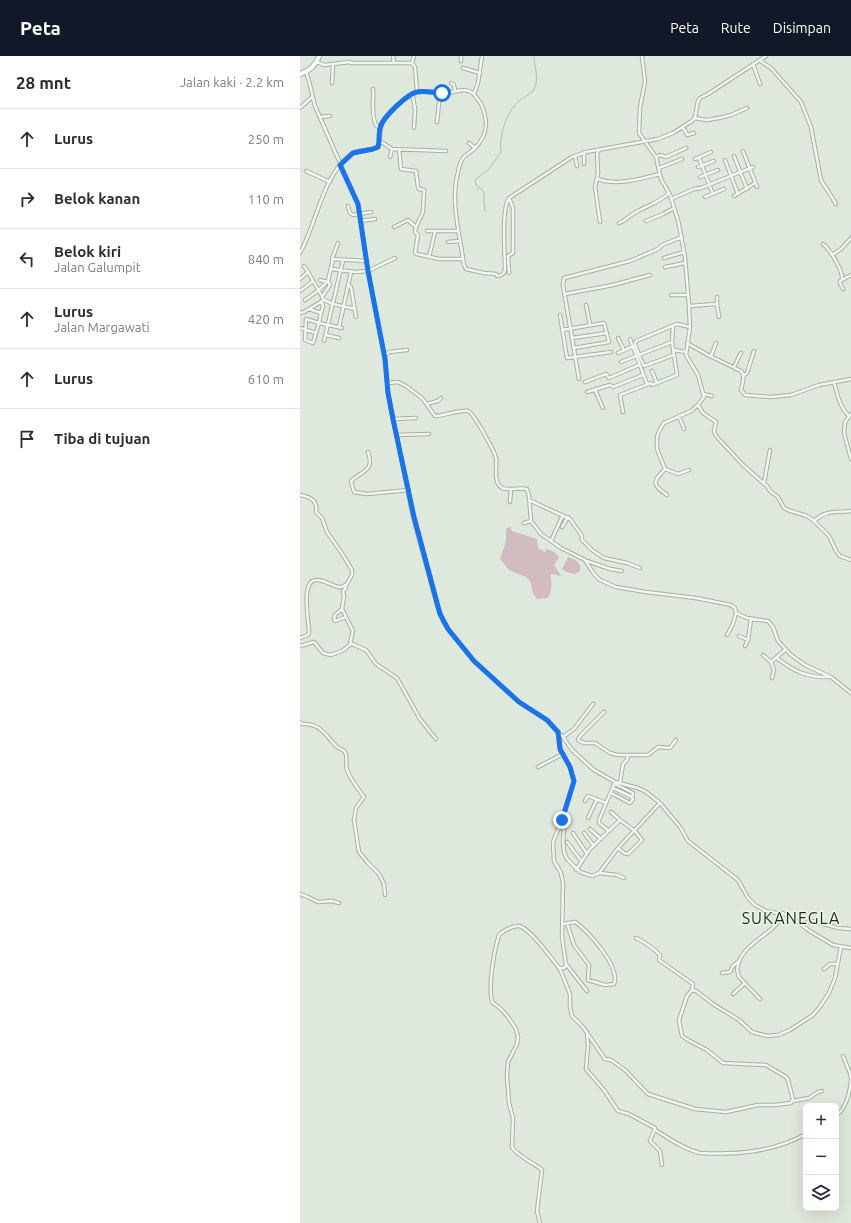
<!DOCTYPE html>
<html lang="id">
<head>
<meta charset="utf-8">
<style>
	body { margin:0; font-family:Ubuntu,sans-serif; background:#f2f2f3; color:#2b2b33 }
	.controls { position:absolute; right:12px; bottom:12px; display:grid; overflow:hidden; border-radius:6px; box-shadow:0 4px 16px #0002 }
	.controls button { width:36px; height:36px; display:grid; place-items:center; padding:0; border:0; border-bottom:1px solid #e1e1e2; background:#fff; color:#2b2b33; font:20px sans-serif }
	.stop { position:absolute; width:12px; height:12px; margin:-9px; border:3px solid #1a73e8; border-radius:50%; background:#fff }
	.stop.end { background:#1a73e8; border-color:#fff; box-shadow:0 1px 4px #0008 }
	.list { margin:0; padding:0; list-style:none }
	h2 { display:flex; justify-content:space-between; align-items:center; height:52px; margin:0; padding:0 16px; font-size:17px }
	h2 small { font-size:13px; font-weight:400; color:#7c7c81 }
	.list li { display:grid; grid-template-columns:26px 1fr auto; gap:12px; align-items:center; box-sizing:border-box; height:60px; padding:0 16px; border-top:1px solid #e1e1e2 }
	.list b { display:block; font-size:15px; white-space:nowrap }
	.list p { margin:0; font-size:13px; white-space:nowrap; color:#7c7c81 }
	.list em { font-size:13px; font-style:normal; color:#7c7c81 }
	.icon { flex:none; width:22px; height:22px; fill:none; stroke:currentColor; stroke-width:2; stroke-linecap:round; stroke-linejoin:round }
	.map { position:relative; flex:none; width:551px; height:1167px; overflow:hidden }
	header { display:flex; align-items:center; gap:24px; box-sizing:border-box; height:56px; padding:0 20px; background:#111827; color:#fff }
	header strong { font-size:19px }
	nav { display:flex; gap:22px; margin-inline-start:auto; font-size:14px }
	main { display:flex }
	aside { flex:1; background:#fff }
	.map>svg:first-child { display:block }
	.green { fill:#d2bcbf }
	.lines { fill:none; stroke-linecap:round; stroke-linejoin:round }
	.stream { stroke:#a6cb93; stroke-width:1 }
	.street-casing { stroke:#a5b2a1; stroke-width:4.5 }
	.primary-casing { stroke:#a1b49a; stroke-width:6 }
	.street { stroke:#f0f6ef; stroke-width:2.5 }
	.primary { stroke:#fff; stroke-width:4 }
	.route { stroke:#1a73e8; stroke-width:5 }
	.labels { text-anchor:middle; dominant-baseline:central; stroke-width:3; stroke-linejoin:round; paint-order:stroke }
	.quarter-label { font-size:16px; letter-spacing:1px; fill:#1c2f17; stroke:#eef5eb }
</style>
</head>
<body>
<header>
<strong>Peta</strong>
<nav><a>Peta</a><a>Rute</a><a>Disimpan</a></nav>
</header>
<main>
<aside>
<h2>28 mnt<small>Jalan kaki · 2.2 km</small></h2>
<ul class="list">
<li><svg class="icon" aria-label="ahead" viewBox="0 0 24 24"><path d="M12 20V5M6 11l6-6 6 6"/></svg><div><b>Lurus</b></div><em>250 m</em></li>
<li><svg class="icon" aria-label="right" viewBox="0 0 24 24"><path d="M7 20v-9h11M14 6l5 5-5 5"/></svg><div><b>Belok kanan</b></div><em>110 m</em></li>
<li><svg class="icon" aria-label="left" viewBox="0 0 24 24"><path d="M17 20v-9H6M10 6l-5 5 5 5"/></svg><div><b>Belok kiri</b><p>Jalan Galumpit</p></div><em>840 m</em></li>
<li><svg class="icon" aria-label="ahead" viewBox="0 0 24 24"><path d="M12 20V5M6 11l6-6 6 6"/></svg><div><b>Lurus</b><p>Jalan Margawati</p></div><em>420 m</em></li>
<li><svg class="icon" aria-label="ahead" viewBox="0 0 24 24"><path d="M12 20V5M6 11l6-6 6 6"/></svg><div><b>Lurus</b></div><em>610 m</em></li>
<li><svg class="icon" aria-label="arrive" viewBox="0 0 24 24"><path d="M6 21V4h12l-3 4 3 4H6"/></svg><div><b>Tiba di tujuan</b></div></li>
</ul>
</aside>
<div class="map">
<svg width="551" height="1167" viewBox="0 0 551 1167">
	<rect width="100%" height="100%" fill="#dfe8dc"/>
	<!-- green -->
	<path class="green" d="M210,471L212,475L237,483L238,492L245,496L247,493L254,496L259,501L254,509L261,520L251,518C251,526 253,536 247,542L237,543L233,537L230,525L226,521L209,514L200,503L206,485V473Z
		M268,501L277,505L280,509V515L275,518L267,516L262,513Z"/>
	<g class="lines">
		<!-- stream -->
		<path class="stream" d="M185,155L184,147V136L176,129L175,124L189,113L201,96C199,80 206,56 219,45C224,40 233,38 235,31C239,21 234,10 234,0"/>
		<!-- street casing -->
		<g class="street-casing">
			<path id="street" d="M93,0L94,7
				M342,0L345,26L340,51L339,77L356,101L361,123L370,139L378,164L385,201L389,250L390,271L386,299L398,319L404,341L398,349L391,355L364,367L360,373L357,381V393L365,413C353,426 351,428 367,439
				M459,4L471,12L501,46L511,71L521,124L536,148
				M161,5V0
				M17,6L24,9L33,8L32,27
				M112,7L114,0
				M33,8L50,6L51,7H112L115,11L117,36
				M453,8L460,28
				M163,12L180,17
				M6,16L9,25L15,50L58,148L68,215L85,303L88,337L93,363L113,461L137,549L143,565L148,573L174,605L219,646L247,664L263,681L272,694L294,714L315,726L338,732L346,736L360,747L380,771L388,785L438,824L448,842L455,849L466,855L487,859L497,865L508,874L533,889L551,892
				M151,27L154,29L155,35
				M73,33C74,44 70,65 79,72
				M174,38L178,27L182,0
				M110,40L113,41L115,53L114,72
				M0,52L12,41
				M20,61L30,60
				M394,62L407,64L419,62L431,59L447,52
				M137,66L140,37
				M382,72L385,74L387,79L394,77
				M79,86L83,87L92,93L90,101
				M169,87L175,92
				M92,93L146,95
				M99,93L101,113L116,115L118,131L119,133L124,134L123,156L116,171
				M299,94L297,98L298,117L295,131L300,166
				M443,95L457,131
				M275,100L277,110
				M434,100L447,133
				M356,101L360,99L366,101L386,92
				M399,102L413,138
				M395,103L411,96
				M425,104L438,138
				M284,108V96
				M398,111L414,105
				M359,112L382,103
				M6,115L30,126
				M400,121L418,114
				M297,123C318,130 339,123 360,118
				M434,140L455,127
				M405,141L424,133
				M371,143L394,133L401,132L453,111
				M48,150L50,157L53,159L71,156
				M60,165L75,163
				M346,165L363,158L374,152
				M319,167C327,164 331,158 338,155C349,149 360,146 369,137
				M94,171L108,164L116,171L115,176L118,179L115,197L117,198L139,203H163
				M127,175H157
				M148,186L159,185
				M38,187L32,203L67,205
				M523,188C530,193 543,215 542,223
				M0,197C17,167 22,120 51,98C59,92 70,96 78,91C82,81 78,72 85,62C90,55 106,40 115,36C124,33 135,38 145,37C153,37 161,32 169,35C174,37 178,43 181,48C189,65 188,79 175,92C171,96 166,98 163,102C160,106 159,111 158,116C150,146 160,179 164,209L166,213L184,217L196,218L197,220C201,220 204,218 205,214C205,198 201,153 209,142L272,101L286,96L358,83L373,77L392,65L395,61L398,45L400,42L408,38L466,0
				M532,199L541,193L551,182
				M129,201L135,176
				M364,202L384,196
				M4,210L8,216
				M365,211L385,207
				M31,213L55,216L68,215L95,202
				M209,217L208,200L213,197V152L209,142
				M0,223L8,216L24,244L33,248L55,253
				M20,224L27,226
				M48,229L51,231L56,261
				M543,233L540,227V225L551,219
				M0,235L13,225
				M265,238L313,229L350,219
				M371,239H388
				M22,241L30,229L28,225
				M417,241V248L419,261
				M5,244L19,234L28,225L33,203
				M286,249L290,269
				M389,250L417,248
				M9,253L21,257L19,267L6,263L5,284L13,287L16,277
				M0,257L4,256L24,244
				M21,257L23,251L22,246
				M260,259L267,302L311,296
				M39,271L51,216
				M0,272L16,277L19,267L42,272
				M262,274L304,267L309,286L274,292
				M26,279L39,282
				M272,282L307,277
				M318,282L324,294
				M330,283L347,328
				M24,285L43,204
				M372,286L339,299L335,288L336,285L377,268L390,271
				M387,287L408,299L441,315C446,320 442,328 441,334L445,339L471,341L491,339L519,329L551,323
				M373,294L386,296
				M318,297L334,290
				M339,299L344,310L374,299
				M85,300L89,296L107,294
				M411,300L416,287
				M321,306L336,300
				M434,311L441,297
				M352,315L357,327
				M444,319L447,317L454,295
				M279,323L263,229L264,222L330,205L358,193L362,189L382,181
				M285,326L306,318L309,322L339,309
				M534,326C537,337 540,352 549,360
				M88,327L98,326L106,330L123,343L135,360C143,360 162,353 168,355C173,356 195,396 196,402C197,411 193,427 202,432C209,435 220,431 227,433L229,440L231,465L241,478L261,492L285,504L294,518L300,524L316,531L346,536L396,542L431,549L435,552L436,557L447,562L468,565L473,571L478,585L491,599L505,609L531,621L551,637
				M295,334L303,352
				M287,336L310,329L313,331L343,319
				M404,338L412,340
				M126,348L138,345L141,342
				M398,349L403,357L416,366L414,375L416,380L443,409L461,425L467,430L470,435L478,441L484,452L488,454L507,460L513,464L529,480L536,495L540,500L551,504
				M323,356L320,339L351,327L352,329L377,319L372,286L373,270
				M551,358L545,366L544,377L551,403
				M379,360L384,373
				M93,363L116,362
				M97,379L129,378
				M68,396C75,415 62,415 51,425L54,436L67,438L109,434
				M365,413L378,418L389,414
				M464,427L470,394
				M0,439C11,441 18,445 16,456L22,462L27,476L41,496L52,514V519L47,528L42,531H38C31,529 24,524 17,524C0,523 9,565 9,577L8,579L0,582
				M229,444L270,463L282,480V484L292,494L304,502L327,507L340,512
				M210,446L211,433
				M514,465C527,453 536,457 551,455
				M224,467L231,465
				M262,471L268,461
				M251,485L263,459
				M287,505L310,513L322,515
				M46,529V532L43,535L44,540L42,553L35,559L34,562L35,565L46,561L53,575L50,587L66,594L76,608L97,622L120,663L136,683
				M42,553L46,561
				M427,579L433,568L436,557
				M439,580L448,584
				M0,590L14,586L23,597L31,599L42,595L51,588
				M445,590L448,584L451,563
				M463,599L471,606L485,594
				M477,602C493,615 508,622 529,621
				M471,606L474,614L472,622
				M304,656L281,679L278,683L279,685L284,687H295L310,697L318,699H348L358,691L370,692L376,684
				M0,666L2,668C21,667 25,679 37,691C40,693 43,693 45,696C48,702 45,709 47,714C51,724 58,733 64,741L56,752L54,764L59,796L68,807L79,818L84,828L85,839
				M263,681L274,673L293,648
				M238,711L263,698
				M320,727L323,708L327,704L328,700
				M315,728L333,737L332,741
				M311,737L330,747L333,743L332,741L313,732
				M285,745L288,740L306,747
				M311,756L320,764
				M265,758L263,785L264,796L267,803L280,816L292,820L299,817L318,792L360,747
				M288,762L297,743
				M290,773L301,783
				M309,775L299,767V764L315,726
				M273,777L287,798
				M284,777L294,790
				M267,786L282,806
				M276,814L290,793L320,764L335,775L342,784L328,798L324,797L318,792
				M300,817L317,819L324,822
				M0,838L8,841L18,846L32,845L39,847
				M263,868L275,866C288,874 321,912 314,928L305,929L288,924L289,909L274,889L267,867
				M501,868L513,865L538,872L551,873
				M336,882C345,886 353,892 360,899L359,904L393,928L392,933
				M266,908L287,935
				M260,913L270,938V951L272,960L283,971L305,1003L311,1004L325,1014L348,1038L395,1053L426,1056L458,1049H475L491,1047L493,1043L488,1024L486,1021L466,1009L423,1007L407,994L388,984L382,980L379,964L387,940L392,934L396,935L413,948L439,964L452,976L467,980L478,979L490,974L513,959L519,952L529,937L535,922L541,891
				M524,913L530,908H538
				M422,917L430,916L433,910L440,904
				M433,938L445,927
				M460,943L439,921L437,913C438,909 439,905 441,901C451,883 476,877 483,857
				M287,976L288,990L286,1013L304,1034L318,1055L329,1058L355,1072L350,1085L360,1095L362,1109
				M543,1000L550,1017L551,1022
				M493,1045L509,1042L518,1036L522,1035
				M536,1060C546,1052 550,1036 551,1024
				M355,1074C370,1083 384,1093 400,1097C438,1099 473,1096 506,1078
				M240,1167L237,1155L242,1114L240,1112C234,1108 214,1097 212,1091L213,1062L209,1047L207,1020L208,1006L217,988L218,981L216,973L208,961L201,953L192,946C188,930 194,895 199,879C203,875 213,869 219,870C230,872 252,903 259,912H264L266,910L262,880L263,827L261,817L254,805L253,786L262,764L274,725L270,711L260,693L259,678"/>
		</g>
		<!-- primary casing -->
		<g class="primary-casing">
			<path id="primary" d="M0,18C9,15 16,9 19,0"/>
		</g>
		<!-- street -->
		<use href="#street" class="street"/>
		<!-- primary -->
		<use href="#primary" class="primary"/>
	</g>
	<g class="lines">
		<!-- route -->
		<path class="route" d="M142,37C134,37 125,34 117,36C107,38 85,60 81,69C78,76 80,84 78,91L73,93L53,97L40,109L58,148L68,215L85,303L88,337L93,363L114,461L140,558L148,573L174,605L219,646L247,664L258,676L260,693L270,711L274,725L262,764"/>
	</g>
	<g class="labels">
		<!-- quarter labels -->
		<g class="quarter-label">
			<text x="491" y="862">SUKANEGLA</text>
		</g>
	</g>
</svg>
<div class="controls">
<button>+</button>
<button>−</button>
<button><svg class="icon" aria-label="layers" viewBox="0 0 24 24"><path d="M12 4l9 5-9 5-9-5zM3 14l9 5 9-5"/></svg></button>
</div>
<div class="stop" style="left:142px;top:37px"></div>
<div class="stop end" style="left:262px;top:764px"></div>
</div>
</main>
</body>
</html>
